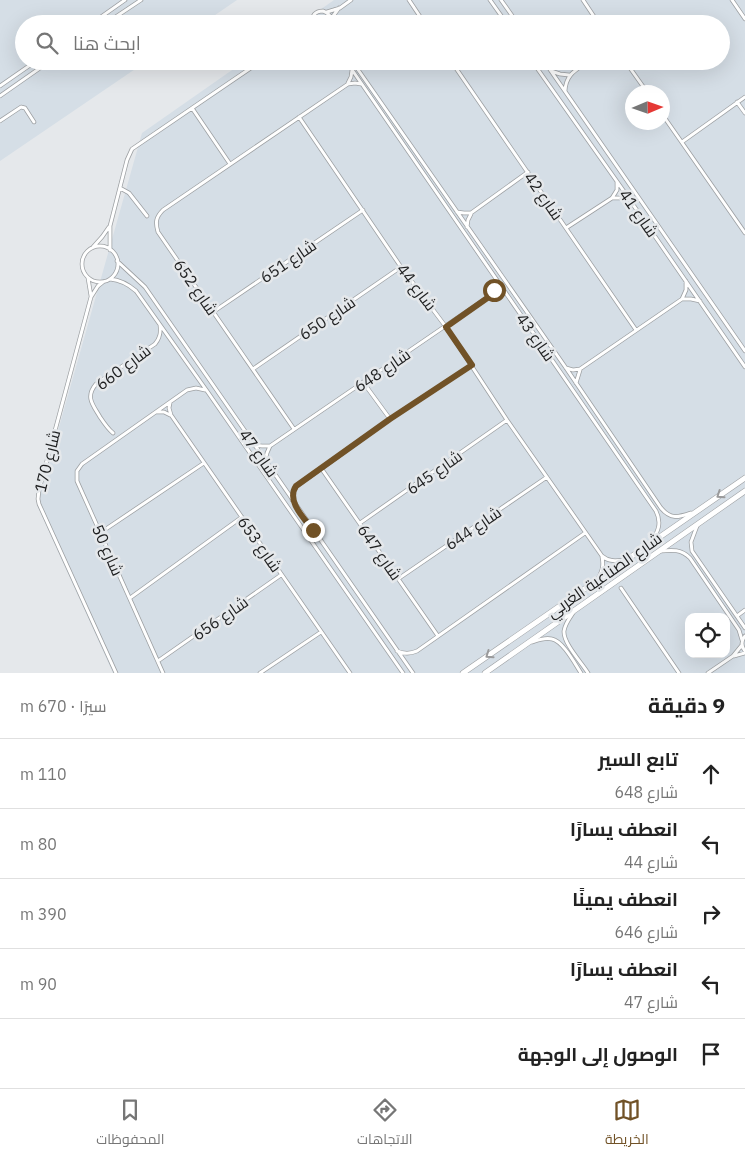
<!DOCTYPE html>
<html lang="ar">
<head>
<meta charset="utf-8">
<style>
	body { margin:0; font-family:"IBM Plex Sans",Cairo,sans-serif; background:#f2f2f2; color:#222; direction:rtl }
	.controls { position:absolute; right:15px; bottom:15px; display:grid; overflow:hidden; border-radius:10px; box-shadow:0 5px 20px #0002 }
	.controls button { width:45px; height:45px; display:grid; place-items:center; padding:0; border:0; border-bottom:1px solid #e0e0e0; background:#fff; color:#222; font:25px sans-serif }
	.compass { position:absolute; left:625px; top:85px; width:45px; height:45px; border-radius:50%; background:#fff; box-shadow:0 5px 20px #0002; rotate:88deg }
	.stop { position:absolute; width:15px; height:15px; margin:-11px; border:4px solid #715227; border-radius:50%; background:#fff }
	.stop.end { background:#715227; border-color:#fff; box-shadow:0 1px 5px #0008 }
	.list { margin:0; padding:0; list-style:none }
	h2 { display:flex; justify-content:space-between; align-items:center; height:65px; margin:0; padding:0 20px; font-size:21px }
	h2 small { font-size:16px; font-weight:400; color:#767676 }
	.list li { display:grid; grid-template-columns:32px 1fr auto; gap:15px; align-items:center; box-sizing:border-box; height:70px; padding:0 20px; border-top:1px solid #e0e0e0 }
	.list b { display:block; font-size:19px; white-space:nowrap }
	.list p { margin:0; font-size:16px; white-space:nowrap; color:#767676 }
	.list em { font-size:16px; font-style:normal; color:#767676 }
	.icon { flex:none; width:28px; height:28px; fill:none; stroke:currentColor; stroke-width:2; stroke-linecap:round; stroke-linejoin:round }
	.map { position:relative; flex:none; width:745px; height:673px; overflow:hidden; direction:ltr }
	.search { position:absolute; background:#fff; box-shadow:0 5px 20px #0002; left:15px; right:15px; top:15px; height:55px; display:flex; align-items:center; gap:12px; box-sizing:border-box; padding:0 18px; border-radius:28px; color:#767676; font-size:19px }
	.sheet { height:415px; background:#fff }
	nav { display:flex; justify-content:space-around; align-items:center; box-sizing:border-box; height:70px; border-top:1px solid #e0e0e0; background:#fff; font-size:14px; color:#767676 }
	nav a { display:grid; justify-items:center; gap:2px }
	nav .on { color:#715227 }
	.map>svg:first-child { display:block }
	.built { fill:#d5dee6; fill-rule:evenodd }
	.lines { fill:none; stroke-linecap:round; stroke-linejoin:round }
	.street-casing { stroke:#9da0a3; stroke-width:4.5 }
	.primary-casing { stroke:#9da0a3; stroke-width:6 }
	.street { stroke:#fff; stroke-width:3 }
	.primary { stroke:#fff; stroke-width:5 }
	.oneway { stroke:#9a9a9b }
	.route { stroke:#715227; stroke-width:6 }
	.labels { text-anchor:middle; dominant-baseline:central; stroke-width:5; stroke-linejoin:round; paint-order:stroke }
	.street-label { font-size:16px; fill:#1e1f20; stroke:#e5e8eb }
</style>
</head>
<body>
<div class="map">
<svg width="745" height="673" viewBox="0 0 745 673">
	<rect width="100%" height="100%" fill="#e5e8eb"/>
	<!-- built -->
	<path class="built" d="M0,0H237L202,24H24V61H147L0,161Z
		M334,0H745V673H113L37,505L142,133L245,61H721V24H300ZM632,92H662V122H632ZM689,617H726V654H689Z"/>
	<g class="lines">
		<!-- street casing -->
		<g class="street-casing">
			<path id="street" d="M409,0L425,24
				M490,0L507,24
				M501,0L518,24
				M583,0L599,24
				M732,0L745,19
				M327,12L340,8L351,0
				M331,19L339,8
				M91,24L125,0
				M105,24L141,0
				M312,24C311,16 315,11 323,11C329,13 332,17 331,24
				M346,61L656,511C662,523 658,531 652,542
				M352,61L566,368L661,508C671,520 679,517 691,513
				M451,61L636,330
				M532,61L623,190L745,367
				M544,61L745,351
				M625,61L647,92
				M551,71L560,74L569,75
				M348,83L351,77L352,70
				M0,86L36,61
				M565,91C566,74 576,70 589,61
				M0,96L50,61
				M737,102L745,113
				M192,108L230,164
				M662,114L745,233
				M299,117L401,267L446,327L507,420L602,556C609,562 616,561 625,560
				M0,121L21,107L25,108L34,122
				M682,142L745,97
				M120,188L129,193L147,216
				M613,198H622L629,200
				M457,212L464,213H471L528,172
				M467,227L468,220L471,214
				M566,228L612,198L617,190V182
				M82 264a18 18 0 1 1 36 0a18 18 0 1 1-36 0Z
				M93,247L102,237L109,227
				M110,250V226L127,160L132,149L261,61
				M117,261L145,287L413,673
				M88,278L91,296
				M110,279C121,280 128,284 136,291L207,391L403,673
				M103,282L98,286L91,297L39,490L38,499L39,504L116,673
				M493,293L496,286V280
				M682,299H691L700,301
				M213,312L363,210
				M566,368L573,370L580,369L682,299L686,290V281
				M253,369L401,267
				M363,382L390,419
				M576,383L580,370
				M170,403L169,408L171,415L350,673
				M157,412H164L170,415
				M294,429L158,232C155,222 156,217 163,210L348,84L355,83L361,84
				M113,433C108,429 104,423 100,417C93,405 85,397 96,384L155,344C160,338 161,333 160,325
				M253,445L262,446H270L495,292L504,293
				M265,461L267,453L270,446
				M321,468L438,636
				M292,500V495L296,487L390,419L472,365
				M360,523L507,420
				M697,526L691,542L692,551L745,628
				M100,533L204,463
				M660,551C672,550 681,549 690,558L739,630L742,640
				M398,579L547,477
				M598,579C602,571 604,566 602,557
				M621,588L679,673
				M130,598L242,517
				M573,613C569,619 565,624 564,631C563,643 582,663 588,673
				M737,616L745,610
				M745,636C741,641 741,646 745,651
				M532,642C538,640 545,637 552,639C563,641 575,664 581,673
				M397,651C404,654 410,654 417,651L585,533
				M734,656L745,653
				M158,661L281,575
				M163,673L77,481V471L82,464L187,390L196,388L205,390
				M260,673L321,632
				M708,673L733,656L742,645"/>
		</g>
		<!-- primary casing -->
		<g class="primary-casing">
			<path id="primary" d="M463,673L745,478
				M485,673L745,491"/>
		</g>
		<!-- street -->
		<use href="#street" class="street"/>
		<!-- primary -->
		<use href="#primary" class="primary"/>
	</g>
	<!-- one-way arrows -->
	<defs><path id="oneway-chevron" d="M-2-3.5L2.5 0L-2 3.5" fill="none" stroke-width="1.6" stroke-linecap="round" stroke-linejoin="round" transform="scale(1.25)"/></defs>
	<g class="oneway">
		<use href="#oneway-chevron" transform="translate(720 495) rotate(146)"/>
		<use href="#oneway-chevron" transform="translate(489 655) rotate(145)"/>
	</g>
	<g class="lines">
		<!-- route -->
		<path class="route" d="M313,530C304,518 286,501 296,486L390,419L472,365L446,327L493,294L494,290"/>
	</g>
	<g class="labels">
		<!-- street labels -->
		<g class="street-label">
			<text transform="translate(544 196) rotate(55)">شارع 42</text>
			<text transform="translate(639 213) rotate(55)">شارع 41</text>
			<text transform="translate(288 261) rotate(-34)">شارع 651</text>
			<text transform="translate(196 287) rotate(55)">شارع 652</text>
			<text transform="translate(417 287) rotate(53)">شارع 44</text>
			<text transform="translate(327 318) rotate(-34)">شارع 650</text>
			<text transform="translate(536 337) rotate(55)">شارع 43</text>
			<text transform="translate(123 367) rotate(-37)">شارع 660</text>
			<text transform="translate(382 370) rotate(-34)">شارع 648</text>
			<text transform="translate(259 453) rotate(55)">شارع 47</text>
			<text transform="translate(47 461) rotate(-76)">شارع 170</text>
			<text transform="translate(434 472) rotate(-35)">شارع 645</text>
			<text transform="translate(473 528) rotate(-34)">شارع 644</text>
			<text transform="translate(260 544) rotate(55)">شارع 653</text>
			<text transform="translate(108 550) rotate(66)">شارع 50</text>
			<text transform="translate(380 552) rotate(55)">شارع 647</text>
			<text transform="translate(604 575) rotate(-35)">شارع الصناعية الغربي</text>
			<text transform="translate(220 618) rotate(-35)">شارع 656</text>
		</g>
	</g>
</svg>
<div class="controls">
<button><svg class="icon" aria-label="locate" viewBox="0 0 24 24"><circle cx="12" cy="12" r="6"/><path d="M12 2v4M12 18v4M2 12h4M18 12h4"/></svg></button>
</div>
<svg class="compass" viewBox="-18 -18 36 36"><path d="M0-13l5 13h-10z" fill="#e53935"/><path d="M0 13l5-13h-10z" fill="#767676"/></svg>
<div class="stop" style="left:494px;top:290px"></div>
<div class="stop end" style="left:313px;top:530px"></div>
<div class="search"><svg class="icon" aria-label="search" viewBox="0 0 24 24"><circle cx="10" cy="10" r="6"/><path d="M15 15l6 6"/></svg>ابحث هنا</div>
</div>
<section class="sheet">
<h2>9 دقيقة<small>سيرًا · 670 m</small></h2>
<ul class="list">
<li><svg class="icon" aria-label="ahead" viewBox="0 0 24 24"><path d="M12 20V5M6 11l6-6 6 6"/></svg><div><b>تابع السير</b><p>شارع 648</p></div><em>110 m</em></li>
<li><svg class="icon" aria-label="left" viewBox="0 0 24 24"><path d="M17 20v-9H6M10 6l-5 5 5 5"/></svg><div><b>انعطف يسارًا</b><p>شارع 44</p></div><em>80 m</em></li>
<li><svg class="icon" aria-label="right" viewBox="0 0 24 24"><path d="M7 20v-9h11M14 6l5 5-5 5"/></svg><div><b>انعطف يمينًا</b><p>شارع 646</p></div><em>390 m</em></li>
<li><svg class="icon" aria-label="left" viewBox="0 0 24 24"><path d="M17 20v-9H6M10 6l-5 5 5 5"/></svg><div><b>انعطف يسارًا</b><p>شارع 47</p></div><em>90 m</em></li>
<li><svg class="icon" aria-label="arrive" viewBox="0 0 24 24"><path d="M6 21V4h12l-3 4 3 4H6"/></svg><div><b>الوصول إلى الوجهة</b></div></li>
</ul>
</section>
<nav>
<a class="on"><svg class="icon" aria-label="map" viewBox="0 0 24 24"><path d="M3 6l6-2 6 2 6-2v14l-6 2-6-2-6 2zM9 4v14M15 6v14"/></svg>الخريطة</a>
<a><svg class="icon" aria-label="directions" viewBox="0 0 24 24"><path d="M12 3l9 9-9 9-9-9zM9 14v-3h6M13 9l2 2-2 2"/></svg>الاتجاهات</a>
<a><svg class="icon" aria-label="saved" viewBox="0 0 24 24"><path d="M7 4h10v16l-5-4-5 4z"/></svg>المحفوظات</a>
</nav>
</body>
</html>
